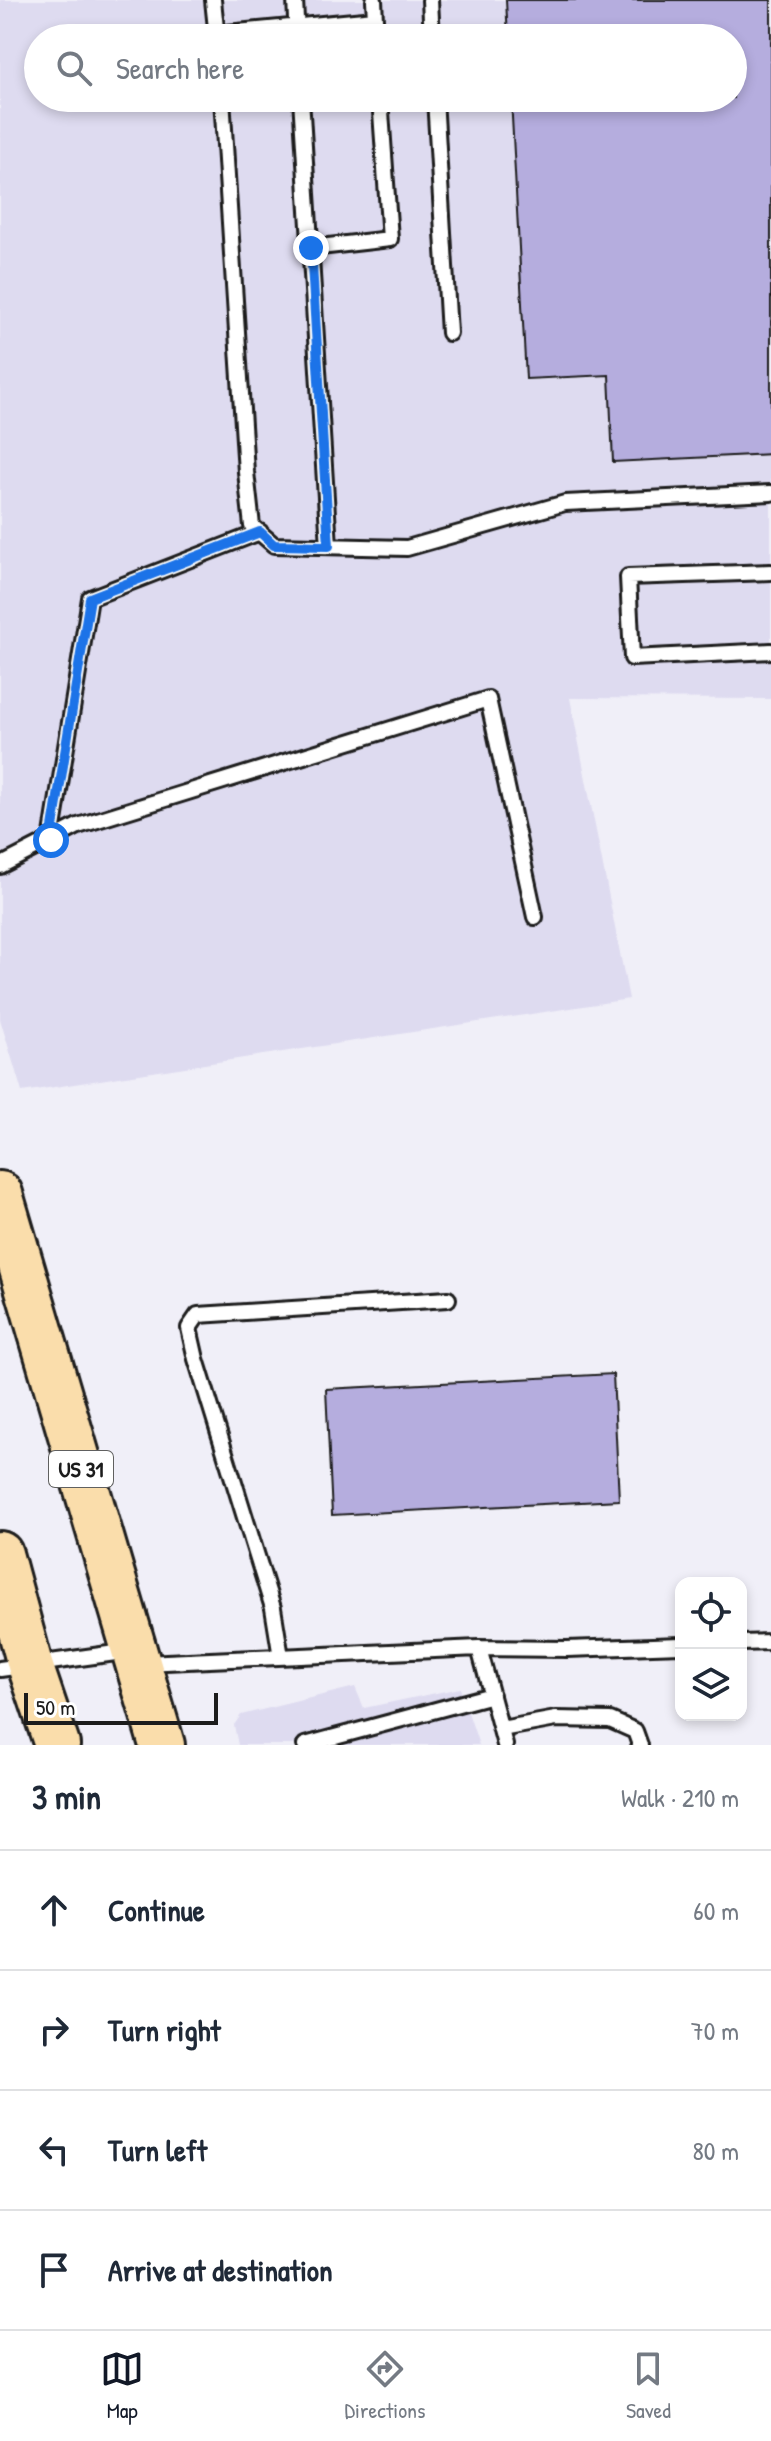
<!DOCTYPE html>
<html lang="en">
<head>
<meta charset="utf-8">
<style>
	body { margin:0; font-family:"Patrick Hand",sans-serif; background:#f2f2f3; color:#1f2937 }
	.controls { position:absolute; right:24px; bottom:24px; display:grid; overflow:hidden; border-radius:16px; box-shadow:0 4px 12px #0003 }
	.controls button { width:72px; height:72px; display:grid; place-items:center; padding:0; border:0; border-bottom:2px solid #e0e1e3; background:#fff; color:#1f2937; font:40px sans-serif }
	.scale { position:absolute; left:24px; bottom:20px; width:194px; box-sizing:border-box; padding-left:8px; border:4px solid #1c1c1c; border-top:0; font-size:22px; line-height:28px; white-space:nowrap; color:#1c1c1c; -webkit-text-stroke:6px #fff; paint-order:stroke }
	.stop { position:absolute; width:24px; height:24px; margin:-18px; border:6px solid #1a73e8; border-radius:50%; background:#fff }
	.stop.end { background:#1a73e8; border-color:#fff; box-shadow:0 2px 8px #0008 }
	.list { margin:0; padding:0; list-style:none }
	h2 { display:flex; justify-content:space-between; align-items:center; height:104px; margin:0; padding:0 32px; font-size:34px }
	h2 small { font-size:26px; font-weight:400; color:#747a83 }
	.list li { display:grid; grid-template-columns:52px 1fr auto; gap:24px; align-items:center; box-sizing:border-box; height:120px; padding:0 32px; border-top:2px solid #e0e1e3 }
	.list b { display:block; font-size:30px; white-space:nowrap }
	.list em { font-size:26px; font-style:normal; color:#747a83 }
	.icon { flex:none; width:44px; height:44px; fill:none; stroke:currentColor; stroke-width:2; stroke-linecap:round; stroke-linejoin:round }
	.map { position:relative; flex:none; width:771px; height:1745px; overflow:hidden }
	.search { position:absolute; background:#fff; box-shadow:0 4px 12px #0003; left:24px; right:24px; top:24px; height:88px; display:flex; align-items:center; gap:20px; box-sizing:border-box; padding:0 28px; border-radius:44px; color:#747a83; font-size:30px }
	.sheet { height:584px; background:#fff }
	nav { display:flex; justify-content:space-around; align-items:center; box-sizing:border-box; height:112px; border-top:2px solid #e0e1e3; background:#fff; font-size:22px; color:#747a83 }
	nav a { display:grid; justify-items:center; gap:4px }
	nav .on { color:#111827 }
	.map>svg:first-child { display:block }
	.built { fill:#dedbf0; fill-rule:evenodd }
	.building { fill:#b5adde; stroke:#1c1c1c; stroke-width:2 }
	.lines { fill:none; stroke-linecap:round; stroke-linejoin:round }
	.lane-casing { stroke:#1c1c1c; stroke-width:20 }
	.primary-casing { stroke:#1c1c1c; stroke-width:50 }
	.lane { stroke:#fff; stroke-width:14 }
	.primary { stroke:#faddab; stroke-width:44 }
	.route { stroke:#1a73e8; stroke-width:10 }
	.labels { text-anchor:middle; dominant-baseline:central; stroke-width:6; stroke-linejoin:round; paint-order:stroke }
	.shield { fill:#fff; stroke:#606060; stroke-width:2 }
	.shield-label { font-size:22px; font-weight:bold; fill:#1c1c1c }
</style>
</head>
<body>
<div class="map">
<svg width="771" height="1745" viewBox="0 0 771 1745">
	<rect width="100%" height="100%" fill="#f0eff8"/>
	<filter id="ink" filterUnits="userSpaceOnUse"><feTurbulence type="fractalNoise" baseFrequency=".0125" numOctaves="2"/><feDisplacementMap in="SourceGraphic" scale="16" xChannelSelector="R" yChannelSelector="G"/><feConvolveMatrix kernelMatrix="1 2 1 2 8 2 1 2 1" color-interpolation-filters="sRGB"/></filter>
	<g filter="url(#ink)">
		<!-- built -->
		<path class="built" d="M0,0H771V699L570,698L629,999L22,1092L0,1019ZM38,38H733V98H38Z
			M355,1687L364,1708L460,1688L479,1745H238L234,1725L241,1715Z"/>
		<!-- building -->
		<path class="building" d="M506,0H771V454L613,462L609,375L526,379L511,98H733V38H508Z
			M613,1374L619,1500L332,1515L326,1389Z"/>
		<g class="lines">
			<!-- lane casing -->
			<g class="lane-casing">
				<path id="lane" d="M213,0L217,38
					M295,0L297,38
					M374,0L376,38
					M430,0L432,38
					M216,34L375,19
					M222,98L246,472L252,526L274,545L407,548L565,503L771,493
					M301,98L329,546
					M435,98L449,333
					M311,248L390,239L380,98
					M771,572L628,577L632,658L771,651
					M51,840L90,598L260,532
					M0,866L78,826L488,699L535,917
					M741,1643L771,1642
					M479,1648L567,1649L681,1645
					M281,1657L273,1608L196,1359L189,1328L198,1315L448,1299
					M144,1663L479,1648L505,1745
					M0,1669L130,1651
					M501,1729L556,1719L610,1720L635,1731L640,1745
					M305,1745L492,1695"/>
			</g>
			<!-- primary casing -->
			<g class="primary-casing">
				<path id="primary" d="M0,1194L162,1745
					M0,1554L30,1665L57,1745"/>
			</g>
			<!-- lane -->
			<use href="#lane" class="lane"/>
			<!-- primary -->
			<use href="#primary" class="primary"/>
		</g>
	</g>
	<g class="lines" filter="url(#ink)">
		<!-- route -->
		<path class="route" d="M51,840L90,598L260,532L274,545L329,546L311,248"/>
	</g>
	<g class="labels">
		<!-- shield labels -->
		<rect class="shield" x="49" y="1451" width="64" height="36" rx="6"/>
		<g class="shield-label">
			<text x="81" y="1469">US 31</text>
		</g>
	</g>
</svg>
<div class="controls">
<button><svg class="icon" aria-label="locate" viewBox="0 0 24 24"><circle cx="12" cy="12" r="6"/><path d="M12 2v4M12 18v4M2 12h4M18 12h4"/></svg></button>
<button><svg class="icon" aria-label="layers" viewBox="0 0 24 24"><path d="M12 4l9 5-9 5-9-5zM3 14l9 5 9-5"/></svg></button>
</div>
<div class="scale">50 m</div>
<div class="stop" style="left:51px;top:840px"></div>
<div class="stop end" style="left:311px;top:248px"></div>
<div class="search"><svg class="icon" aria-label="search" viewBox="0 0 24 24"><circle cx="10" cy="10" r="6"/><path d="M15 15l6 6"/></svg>Search here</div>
</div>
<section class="sheet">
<h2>3 min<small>Walk · 210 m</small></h2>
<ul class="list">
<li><svg class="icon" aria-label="ahead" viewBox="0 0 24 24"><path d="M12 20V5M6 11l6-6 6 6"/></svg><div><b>Continue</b></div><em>60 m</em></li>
<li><svg class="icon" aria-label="right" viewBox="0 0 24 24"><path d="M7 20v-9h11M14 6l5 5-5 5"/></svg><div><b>Turn right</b></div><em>70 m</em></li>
<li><svg class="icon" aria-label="left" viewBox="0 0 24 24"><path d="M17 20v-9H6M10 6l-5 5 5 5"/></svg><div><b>Turn left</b></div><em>80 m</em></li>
<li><svg class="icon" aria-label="arrive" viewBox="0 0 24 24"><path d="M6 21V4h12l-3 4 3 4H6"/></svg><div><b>Arrive at destination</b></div></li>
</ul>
</section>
<nav>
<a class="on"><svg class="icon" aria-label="map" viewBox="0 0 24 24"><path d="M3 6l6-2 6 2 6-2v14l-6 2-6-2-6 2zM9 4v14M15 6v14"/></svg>Map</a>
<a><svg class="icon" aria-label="directions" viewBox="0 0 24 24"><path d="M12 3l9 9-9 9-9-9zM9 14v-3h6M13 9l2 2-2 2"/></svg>Directions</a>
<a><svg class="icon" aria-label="saved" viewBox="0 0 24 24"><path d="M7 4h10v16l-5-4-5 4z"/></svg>Saved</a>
</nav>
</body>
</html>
